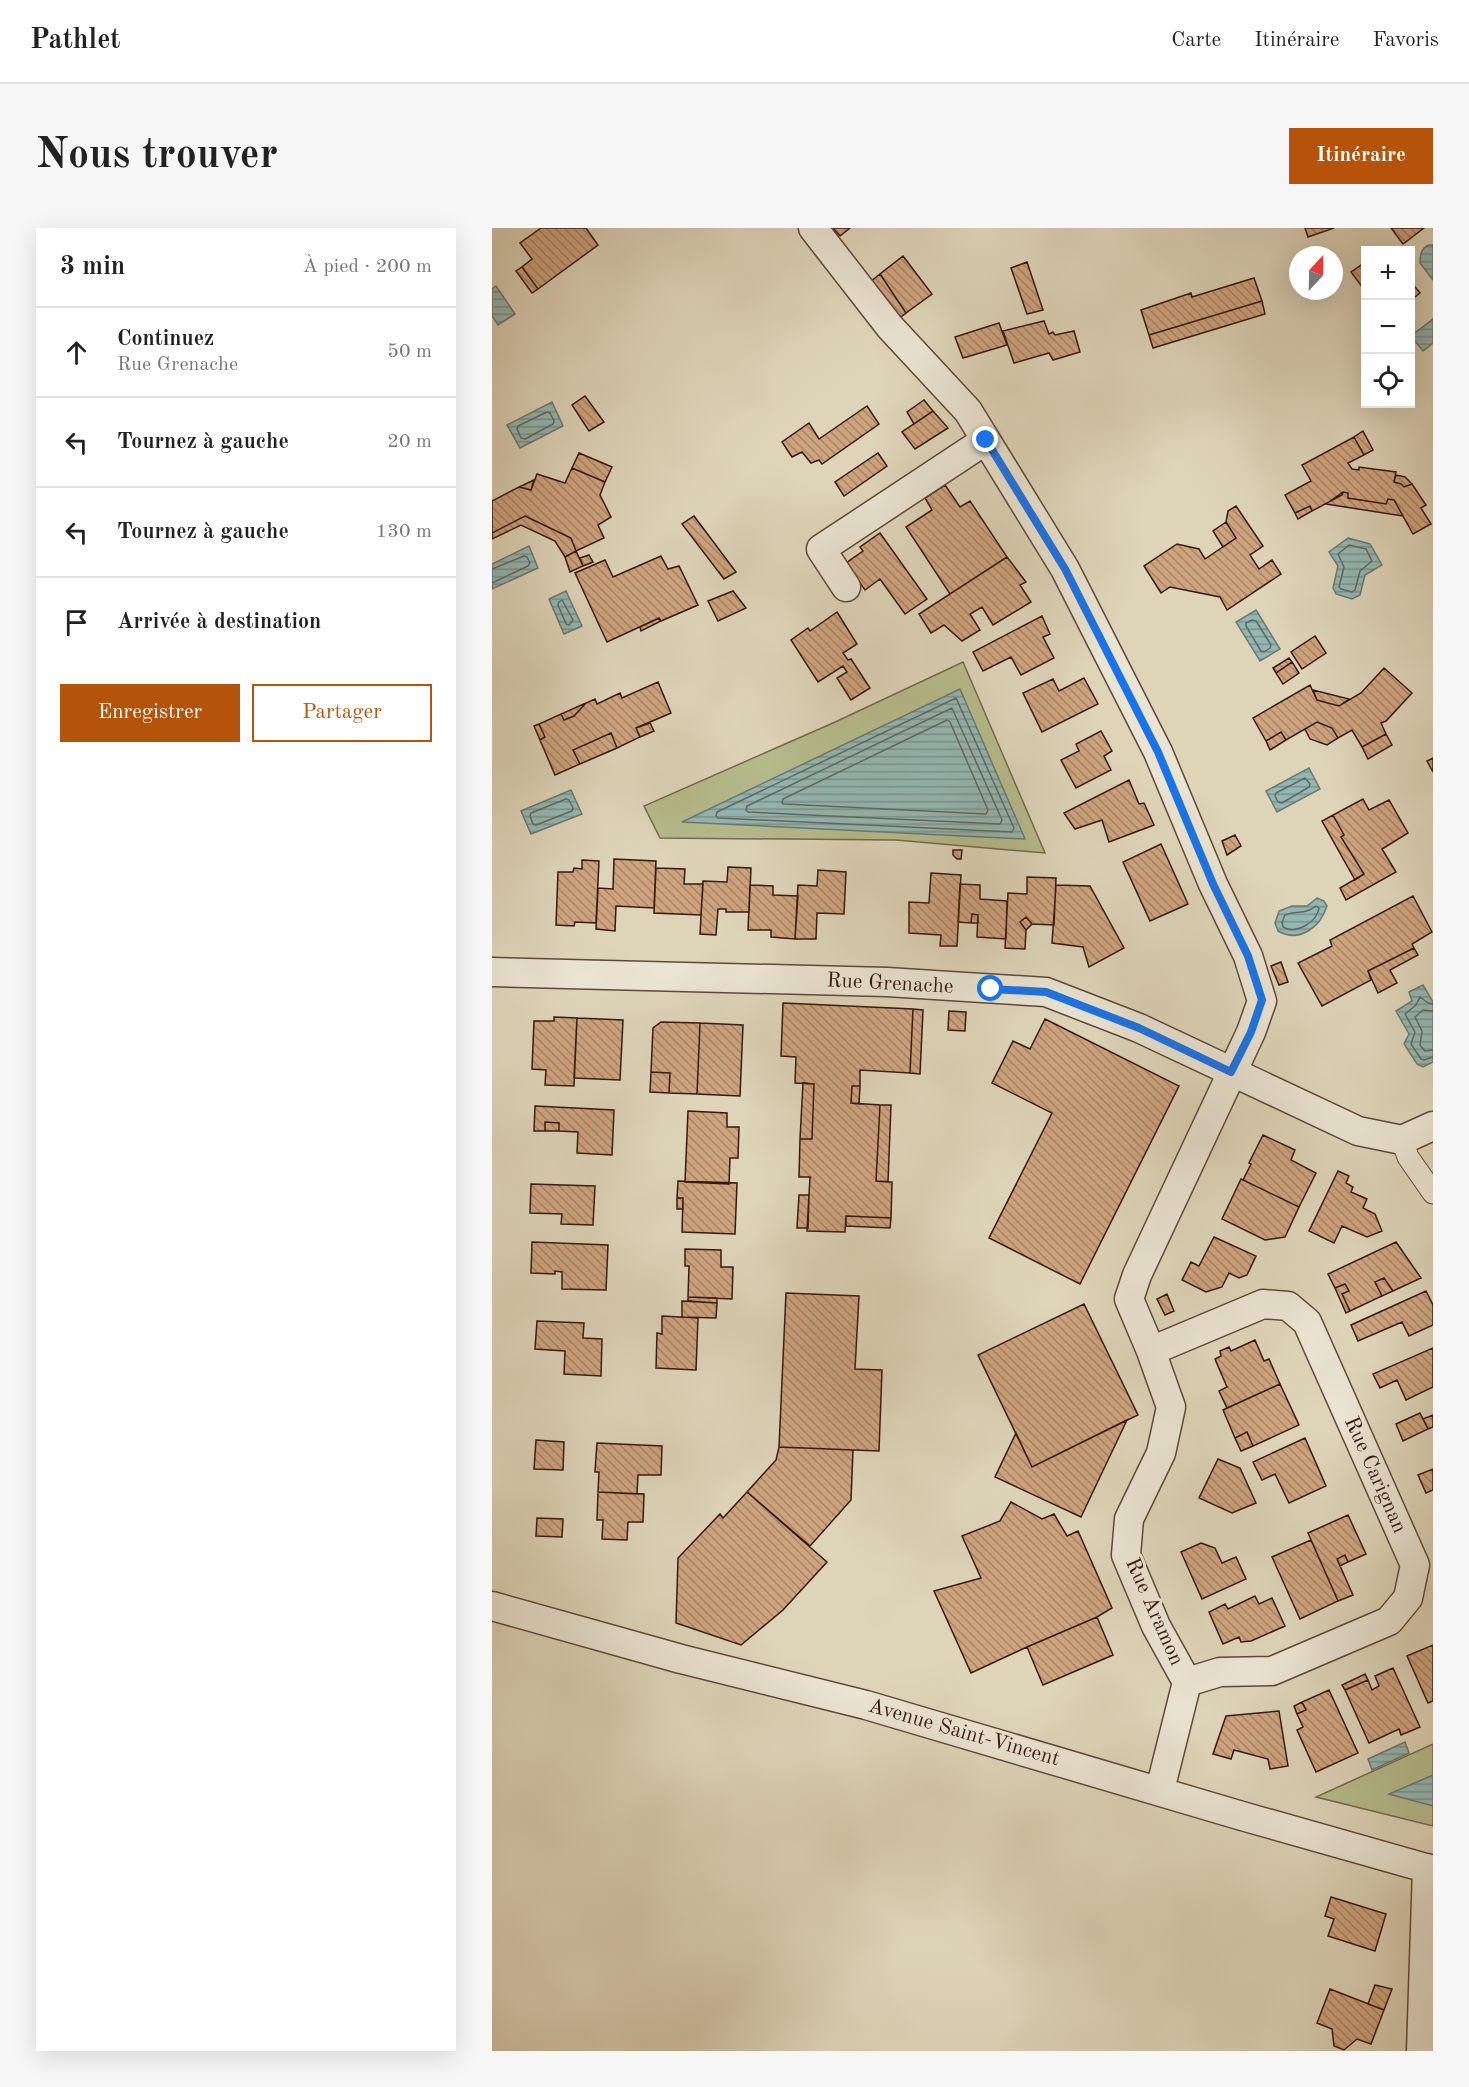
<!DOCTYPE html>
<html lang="fr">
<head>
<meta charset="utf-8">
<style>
	body { margin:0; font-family:"Old Standard TT",serif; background:#f6f6f6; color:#222 }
	.controls { position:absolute; right:18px; top:18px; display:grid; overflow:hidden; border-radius:0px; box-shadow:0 6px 24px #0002 }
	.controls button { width:54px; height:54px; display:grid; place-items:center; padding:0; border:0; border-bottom:2px solid #e0e0e0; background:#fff; color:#222; font:30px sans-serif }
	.compass { position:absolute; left:797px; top:18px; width:54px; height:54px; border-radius:50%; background:#fff; box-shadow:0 6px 24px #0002; rotate:22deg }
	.stop { position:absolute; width:18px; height:18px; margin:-14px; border:4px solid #1a73e8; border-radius:50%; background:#fff }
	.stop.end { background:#1a73e8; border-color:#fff; box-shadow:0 2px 6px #0008 }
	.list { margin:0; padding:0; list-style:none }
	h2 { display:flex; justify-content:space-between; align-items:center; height:78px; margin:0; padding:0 24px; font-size:26px }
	h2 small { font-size:20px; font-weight:400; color:#767676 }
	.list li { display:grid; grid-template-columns:39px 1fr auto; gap:18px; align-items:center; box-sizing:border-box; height:90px; padding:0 24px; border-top:2px solid #e0e0e0 }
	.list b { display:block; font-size:22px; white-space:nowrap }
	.list p { margin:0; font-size:20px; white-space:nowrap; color:#767676 }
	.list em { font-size:20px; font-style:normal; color:#767676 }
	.actions { display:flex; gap:12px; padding:18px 24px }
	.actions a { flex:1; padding:14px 0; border:2px solid #b45309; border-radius:0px; text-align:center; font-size:21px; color:#b45309 }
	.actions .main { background:#b45309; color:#fff }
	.icon { flex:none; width:33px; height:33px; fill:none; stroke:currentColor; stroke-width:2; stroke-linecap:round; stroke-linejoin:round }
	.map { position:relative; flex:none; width:941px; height:1823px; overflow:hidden; border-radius:0px }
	header { display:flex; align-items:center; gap:36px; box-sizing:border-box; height:84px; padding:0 30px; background:#fff; border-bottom:2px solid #e0e0e0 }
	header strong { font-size:28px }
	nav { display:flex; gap:33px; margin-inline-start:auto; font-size:21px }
	.intro { display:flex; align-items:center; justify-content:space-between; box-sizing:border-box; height:144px; padding:0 36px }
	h1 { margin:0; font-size:42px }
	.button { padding:15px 27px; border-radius:0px; background:#b45309; color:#fff; font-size:21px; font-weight:700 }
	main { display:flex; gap:36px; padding:0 36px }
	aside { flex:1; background:#fff; border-radius:0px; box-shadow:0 6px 24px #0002 }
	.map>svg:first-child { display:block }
	.green { fill:#b6bc8c; stroke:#766a4e; stroke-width:1.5 }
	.water { fill:url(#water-rules); stroke:#6d7871; stroke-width:1.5 }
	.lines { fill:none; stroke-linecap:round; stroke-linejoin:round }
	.shore { stroke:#646861; stroke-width:1.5 }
	.building { fill:url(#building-back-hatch); stroke:#35190f; stroke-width:1.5 }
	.pedestrian-casing { stroke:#5f483a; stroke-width:23 }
	.minor-casing { stroke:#5f483a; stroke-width:31 }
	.pedestrian { stroke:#eae4d2; stroke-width:21 }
	.minor { stroke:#eae4d2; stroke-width:28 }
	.route { stroke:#1a73e8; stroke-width:8 }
	.labels { text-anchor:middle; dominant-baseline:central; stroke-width:6; stroke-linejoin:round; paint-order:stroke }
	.street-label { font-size:21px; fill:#35190f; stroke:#eae4d2 }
</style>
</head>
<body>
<header>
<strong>Pathlet</strong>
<nav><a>Carte</a><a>Itinéraire</a><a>Favoris</a></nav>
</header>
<div class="intro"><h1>Nous trouver</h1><a class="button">Itinéraire</a></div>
<main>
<aside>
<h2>3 min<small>À pied · 200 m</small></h2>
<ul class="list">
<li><svg class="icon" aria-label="ahead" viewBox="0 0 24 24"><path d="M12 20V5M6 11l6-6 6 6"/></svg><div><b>Continuez</b><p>Rue Grenache</p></div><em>50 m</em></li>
<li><svg class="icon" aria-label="left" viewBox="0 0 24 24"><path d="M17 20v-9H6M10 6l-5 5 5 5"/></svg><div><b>Tournez à gauche</b></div><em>20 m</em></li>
<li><svg class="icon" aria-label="left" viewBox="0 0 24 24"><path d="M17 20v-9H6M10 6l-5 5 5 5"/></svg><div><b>Tournez à gauche</b></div><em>130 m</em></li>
<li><svg class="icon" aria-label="arrive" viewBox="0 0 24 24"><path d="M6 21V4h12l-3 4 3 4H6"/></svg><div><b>Arrivée à destination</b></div></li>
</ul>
<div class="actions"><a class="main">Enregistrer</a><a>Partager</a></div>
</aside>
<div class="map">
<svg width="941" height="1823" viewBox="0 0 941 1823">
	<defs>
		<pattern id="water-rules" width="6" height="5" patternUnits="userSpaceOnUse" patternTransform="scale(1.5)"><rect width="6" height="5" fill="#93b8b3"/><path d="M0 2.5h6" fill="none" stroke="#799590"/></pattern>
		<pattern id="building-back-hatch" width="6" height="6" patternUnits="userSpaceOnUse" patternTransform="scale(1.5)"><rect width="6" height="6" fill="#cea47f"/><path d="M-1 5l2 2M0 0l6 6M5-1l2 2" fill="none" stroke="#a88566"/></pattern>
	</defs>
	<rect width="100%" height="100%" fill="#ded5b9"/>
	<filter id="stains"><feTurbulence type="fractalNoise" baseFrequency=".00333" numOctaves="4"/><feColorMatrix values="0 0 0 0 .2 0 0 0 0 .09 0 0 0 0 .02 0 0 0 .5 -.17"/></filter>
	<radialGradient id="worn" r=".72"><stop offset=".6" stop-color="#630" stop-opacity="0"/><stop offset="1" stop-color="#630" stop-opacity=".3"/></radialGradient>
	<!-- green -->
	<path class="green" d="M471,434L553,625L404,612L168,610L152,578L341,495Z
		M941,1516V1598L824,1569Z"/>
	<!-- water -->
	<path class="water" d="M937,17H941V52L928,35C928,27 929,20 937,17Z
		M4,58L23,86L6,97L0,88V61Z
		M941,91V115L931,123L919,108Z
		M60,174L71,198L28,220L15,197Z
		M856,310L878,316L890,337L873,347L868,367L860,371L844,366L841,360L846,338L837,324Z
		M37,318L46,340L0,361V336Z
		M74,363L90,398L72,406L57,371Z
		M764,382L788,421L768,433L744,394Z
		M468,461L533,611L190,594Z
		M817,540L828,561L785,584L774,563Z
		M79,562L90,586L39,606L29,583Z
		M825,670L832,673L835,678C828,700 807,715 786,703L783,695L787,683L800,678H815Z
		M931,757L941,774V834L931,839L925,836L912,816L917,806L904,783L920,773L917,764Z
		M913,1514L917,1525L880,1542L876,1531Z
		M941,1547V1578L897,1566Z"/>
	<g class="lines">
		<!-- shore -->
		<path class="shore" d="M55,184L58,185L62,193L61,196L33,211L29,210L25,201L26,198Z
			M857,317L874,321L880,333L868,343L863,362L860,364L849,361L847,359L852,339L846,326Z
			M0,341L32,328L35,329L38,335L36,338L0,355
			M70,372L81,392L77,397L74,396L66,377L67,374Z
			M760,392L764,393L779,417L778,420L772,424L769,423L754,398V395Z
			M464,470L522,600L520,604L226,590L224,588L225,584Z
			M460,480L510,592L508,596L256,584L254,582L255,578Z
			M455,492L458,494L496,582L494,586L292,576L290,575L291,571Z
			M813,550L818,556L817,559L790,575L786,574L783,568L784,565Z
			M74,571L77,572L81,580L80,583L44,597L41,596L38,588L39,585Z
			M824,678L827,680C825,694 804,707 791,699L790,694L793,687C805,682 813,687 824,678Z
			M941,776L936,775L928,769L924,777L913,786L923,804L919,816L929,831L932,832L941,829
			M941,783L931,782L923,789L930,803L928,817L933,823L941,822"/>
	</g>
	<!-- building -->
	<path class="building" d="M49,0H94L106,17L46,61L30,39L40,31L28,15Z
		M341,0H358L348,8Z
		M813,0H842L816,9Z
		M899,0H932L911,16Z
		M411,28L440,66L414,85L388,46Z
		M535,34L551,82L535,86L519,40Z
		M874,34V64L859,44Z
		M30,39L46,61L40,65L24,43Z
		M388,46L414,85L405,92L378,54Z
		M762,50L770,73L657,107L649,82L699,65L700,69Z
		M918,53L928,65L918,73Z
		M770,73L773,86L661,120L657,107Z
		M552,93L557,106L561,104L563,107L582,103L588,124L561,132L557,125L522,135L511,103Z
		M507,95L515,117L471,130L463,109Z
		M93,168L112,194L97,203L80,177Z
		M432,172L441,183L422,196L415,184Z
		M375,178L387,196L330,236L327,232L319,235L310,224L300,229L290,214L317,195L327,211Z
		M441,183L456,200L423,221L410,204Z
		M871,203L881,222L872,227L862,209Z
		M862,209L872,227L856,235L860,241L867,242V239L904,244L902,254L909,256L912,259L920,256L934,277L929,280L939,296L921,306L902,272L896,271L894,276L856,270V265L851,264L850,267L820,283L818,278L803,285L793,267L819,253L810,237Z
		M87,225L120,239L113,254L80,240Z
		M386,225L395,238L352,268L343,254Z
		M80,240L113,254L108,267L119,289L106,297L112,310L84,323L79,310L33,288L0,305V273L27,259L39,262L45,246L73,255Z
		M904,247L913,249L920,256L912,259L909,256L902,254Z
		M42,252L39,262L27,259Z
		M453,257L468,279L478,273L515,329L458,366L414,299L440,282L433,270Z
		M851,264L856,265V270L894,276L896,271L902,272L911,288L834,276Z
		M744,278L771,318L758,327L767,341L780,332L789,346L735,382L728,369L678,359L669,365L652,338L685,316L707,321L713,331L744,310L734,294L736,283Z
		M818,278L820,283L806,291L803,285Z
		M33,288L79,310L84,323L73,329L63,313L29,297L0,311V305Z
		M202,288L244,344L232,351L190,296Z
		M734,294L744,310L731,319L721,303Z
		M388,305L435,371L413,386L388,351L373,362L354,335L371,323L368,319Z
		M84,323L91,338L78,344L73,329Z
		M97,327L101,334L91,338L88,330Z
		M169,328L176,341L187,338L206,377L169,393L167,390L115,414L83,345L113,332L121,349Z
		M515,329L534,354L528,357L539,374L501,397L490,379L478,386L488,402L470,413L452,397L439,405L427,386Z
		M241,363L254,380L226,393L216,373Z
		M345,384L365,416L351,425L356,432L359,431L378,460L359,472L345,450L355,444L351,438L326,454L299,412L316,400L318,403Z
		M550,388L558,406L551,409L562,430L529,447L519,429L491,443L481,424Z
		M167,390L169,393L149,403L148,399Z
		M823,408L834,425L810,441L799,424Z
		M797,430L800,434L784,445L781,440Z
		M800,434L807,445L791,456L784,445Z
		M892,440L920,465L894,493L889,495L894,506L870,519L860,502L846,510L840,500L825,494L794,512L789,504L774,513L761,490L818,457L825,472L847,478L869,465Z
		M592,450L606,476L550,504L531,465L561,451L567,463Z
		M166,454L179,485L144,500L148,509L125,520L119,505L81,522L88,536L63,547L48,512L53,509L47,496L69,486L72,492L82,488L94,475L103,471L105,476L128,465L130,470Z
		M821,462L857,471L847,478L825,472Z
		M94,475L82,488L72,492L69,486Z
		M825,494L840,500L846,510L835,517L818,511L813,501Z
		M158,495L162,503L148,509L144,500Z
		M47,496L53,509L48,512L42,498Z
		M609,503L620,523L612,528L619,542L584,560L569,532L587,523L584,516Z
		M789,504L794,512L778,522L774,513Z
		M119,505L125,520L88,536L81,522Z
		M894,506L900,517L876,531L870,519Z
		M941,530V544L935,533Z
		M637,552L647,576L652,575L662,597L617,614L610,592L583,601L572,585Z
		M871,571L877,582L897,572L916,605L890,621L904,644L854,672L848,660L872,646L849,609L852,607L841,587Z
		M841,587L852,607L849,609L872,646L863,652L830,593Z
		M743,607L749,618L735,627L730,613Z
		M669,616L696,676L658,693L631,634Z
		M461,622H470L469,631H465L461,627Z
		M122,631L164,633L162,680L124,678L123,703L104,701L106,660L121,661Z
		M90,632L107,633L104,695L83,694L82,698L64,697L66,644H81L82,640L90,641Z
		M236,639L259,640L257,684H234V681H226L224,707L208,706L211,653L235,654Z
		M164,640L193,641L192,656H211L209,687L162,685Z
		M326,642L354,644L352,686L325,685L324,711H303L306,657L325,658Z
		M439,645L469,647L465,718H448L449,707L417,705V674L437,675Z
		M535,649L564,650L562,697L540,696L534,689L528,694L534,702L533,721L513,720L516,665L535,666Z
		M468,656L488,657V671L515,673L514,711L485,709L486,687L480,686L479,695L466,694Z
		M258,657L281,658V667L306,668L303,711L279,709V702H256Z
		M564,657L598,658L632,720L597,739L591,719L560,715Z
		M921,668L940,704L920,716L922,720L876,743L879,752L830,778L806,735L840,718L838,712Z
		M480,686L486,687V695H479Z
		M534,689L540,696L534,702L528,694Z
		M922,720L926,727L898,742L905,755L886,765L876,743Z
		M789,734L796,754L787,757L779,738Z
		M291,775L421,781L418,845L368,842V858H360L359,875L388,877L384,953L400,954L399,990L354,988L353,1004L315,1003L318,949H307L308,911H320L322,856L303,855L304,829L289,828Z
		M421,781L431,782L428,846L418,845Z
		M457,783L474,784L473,803L456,802Z
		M62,789L85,790L82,858L53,857L54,842L40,841L42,793H62Z
		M85,790L131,792L128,852L82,850Z
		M553,791L687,858L588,1056L497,1010L560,885L500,855L521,813L538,821Z
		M169,794L208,795L205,866L177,865L178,845L159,844L161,800Z
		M208,795L251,797L248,868L205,866Z
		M159,844L178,845L177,865L158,864Z
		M311,855L322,856L320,911H308Z
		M360,858H368L367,876L359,875Z
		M388,877H399L396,954L384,953Z
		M43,878L122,882L120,927L85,925L86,904L67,903V895L53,894V903H42Z
		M196,883L235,885V899H247L246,930H238L237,956L193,954Z
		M53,894L67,895V903H53Z
		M771,907L803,922L799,932L824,945L807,979L751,952L759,936L757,935Z
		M846,943L857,948L854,955L861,959L859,964L875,971L871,980L883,986L890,1003L875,1009L850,998L842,1015L817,1003Z
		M749,951L807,979L793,1009L773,1012L730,991Z
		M186,953L245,955L243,1006L190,1004L191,970H185Z
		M39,956L103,958L101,997L69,996L70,986L38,985Z
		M307,967H317L316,1000H305Z
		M185,970H191V981H185Z
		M354,988L399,990L398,1000L354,998Z
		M722,1009L764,1028L755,1047L747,1050L737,1045L730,1059L714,1064L690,1052L699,1034L707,1038Z
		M40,1014L116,1017L114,1062L70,1061V1044L63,1043V1046L39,1045Z
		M904,1014L929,1050L901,1063L892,1050L883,1054L890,1068L858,1083L850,1066L857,1063L853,1056L843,1060L836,1046Z
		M193,1021L229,1022V1039H241L240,1071L196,1069L197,1038H193Z
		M892,1050L901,1063L890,1068L883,1054Z
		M853,1056L857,1063L850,1066L858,1083L854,1085L843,1060Z
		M934,1063L941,1077V1097L917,1108L910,1094L866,1113L859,1097Z
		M294,1065L367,1068L363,1141L390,1142L387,1223L287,1219Z
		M675,1066L682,1083L673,1087L665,1071Z
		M196,1069L225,1070V1075L196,1073Z
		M190,1073L225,1075L224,1090L190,1089Z
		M592,1076L646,1187L540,1239L486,1127Z
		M170,1088L206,1090L204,1142L164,1140L165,1105L170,1106Z
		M45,1093L92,1095L91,1110L110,1111L109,1148L72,1146L73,1123L43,1121Z
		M763,1112L772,1133L777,1131L788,1156L735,1180L727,1163L735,1159L723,1131L729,1128L728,1123L737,1119L739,1123Z
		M941,1120V1159L914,1172L905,1152L888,1160L881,1146Z
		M788,1156L807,1197L761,1218L755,1204L743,1210L731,1182Z
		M928,1185L936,1201L911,1213L904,1196Z
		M941,1187V1199L936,1201L931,1191Z
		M635,1192L589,1289L503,1249L524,1205L540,1239Z
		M755,1204L761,1218L749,1223L743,1210Z
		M813,1210L834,1258L797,1275L783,1246L770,1252L761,1234Z
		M44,1212L72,1214L71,1242L42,1241Z
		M105,1215L170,1218L169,1247H146L145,1266L106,1264L107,1244H103Z
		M287,1219L361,1222L359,1272L318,1318L255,1264L284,1232Z
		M726,1231L748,1240L764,1275L740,1285L707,1270Z
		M941,1241V1262L934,1265L926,1247Z
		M106,1264L152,1266L151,1294H136L135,1312L110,1311L111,1292H105Z
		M255,1264L335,1334L291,1382L249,1417L184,1395L186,1330L228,1286L231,1290Z
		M519,1274L550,1291L562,1286L575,1308L586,1303L620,1380L605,1389L535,1419L479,1445L442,1363L489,1350L470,1308L508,1293Z
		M856,1287L874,1326L856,1334L853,1327L845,1331L861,1367L846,1373L816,1305Z
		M45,1290L71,1291L70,1309L44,1308Z
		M819,1312L846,1373L808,1391L780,1329Z
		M709,1315L723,1320L730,1335L744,1329L754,1351L710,1371L689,1324Z
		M853,1327L856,1334L848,1338L845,1331Z
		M763,1368L767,1376L780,1370L793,1398L759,1413L749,1414L747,1409L731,1416L717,1384L733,1376L736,1381Z
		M605,1389L621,1427L551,1457L535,1419Z
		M941,1417V1473L936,1475L915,1428Z
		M901,1440L928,1499L909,1507L907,1501L877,1515L853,1462L876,1452L880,1462L887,1458L883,1448Z
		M873,1446L876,1452L853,1462L850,1457Z
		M837,1462L866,1525L824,1544L805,1502L811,1499L805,1486L814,1482L810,1474Z
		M810,1474L814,1482L805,1486L802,1478Z
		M787,1483L796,1538L778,1541L776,1531L742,1522L739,1531L721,1526L734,1488Z
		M839,1669L894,1686L883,1723L836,1708L842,1691L833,1688Z
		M883,1757L900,1761L892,1782L876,1776Z
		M838,1761L892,1782L879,1816L865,1811L852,1822L842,1818L840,1801L825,1795Z"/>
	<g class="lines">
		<!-- pedestrian casing -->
		<g class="pedestrian-casing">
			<path id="pedestrian" d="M910,912L916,929L941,965"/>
		</g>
		<!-- minor casing -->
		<g class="minor-casing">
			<path id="minor" d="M321,0L398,99L476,183L573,341L666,524L721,656L756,728L770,773L759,804L645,1047L637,1071L659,1123L679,1179L669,1225L637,1291L634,1327L664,1398L695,1454L668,1562
				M354,359L329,321L494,212
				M0,744L395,754L554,764L647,800L866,903L910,912L941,898
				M659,1123L771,1076L796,1078L815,1094L923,1337L916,1370L897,1393L780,1443L728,1444L695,1454
				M0,1378L189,1431L374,1477L750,1588L941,1642
				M929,1823L935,1640"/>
		</g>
		<!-- pedestrian -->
		<use href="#pedestrian" class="pedestrian"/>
		<!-- minor -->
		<use href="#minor" class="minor"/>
	</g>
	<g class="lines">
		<!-- route -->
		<path class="route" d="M494,212L573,341L666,524L721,656L756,728L770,772L759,804L739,844L647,800L554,764L499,761"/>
	</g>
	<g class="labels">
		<!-- street labels -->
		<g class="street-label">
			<text transform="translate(398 756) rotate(3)">Rue Grenache</text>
			<text transform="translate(883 1247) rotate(66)">Rue Carignan</text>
			<text transform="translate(662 1384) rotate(66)">Rue Aramon</text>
			<text transform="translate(472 1505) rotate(16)">Avenue Saint-Vincent</text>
		</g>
	</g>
	<rect width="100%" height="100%" filter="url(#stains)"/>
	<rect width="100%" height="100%" fill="url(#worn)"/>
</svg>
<div class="controls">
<button>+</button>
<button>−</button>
<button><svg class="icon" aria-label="locate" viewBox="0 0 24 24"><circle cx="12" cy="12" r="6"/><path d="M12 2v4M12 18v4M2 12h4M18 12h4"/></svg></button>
</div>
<svg class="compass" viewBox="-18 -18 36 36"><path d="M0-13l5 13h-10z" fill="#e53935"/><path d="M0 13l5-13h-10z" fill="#767676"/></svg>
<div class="stop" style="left:499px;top:761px"></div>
<div class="stop end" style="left:494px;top:212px"></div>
</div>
</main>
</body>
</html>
